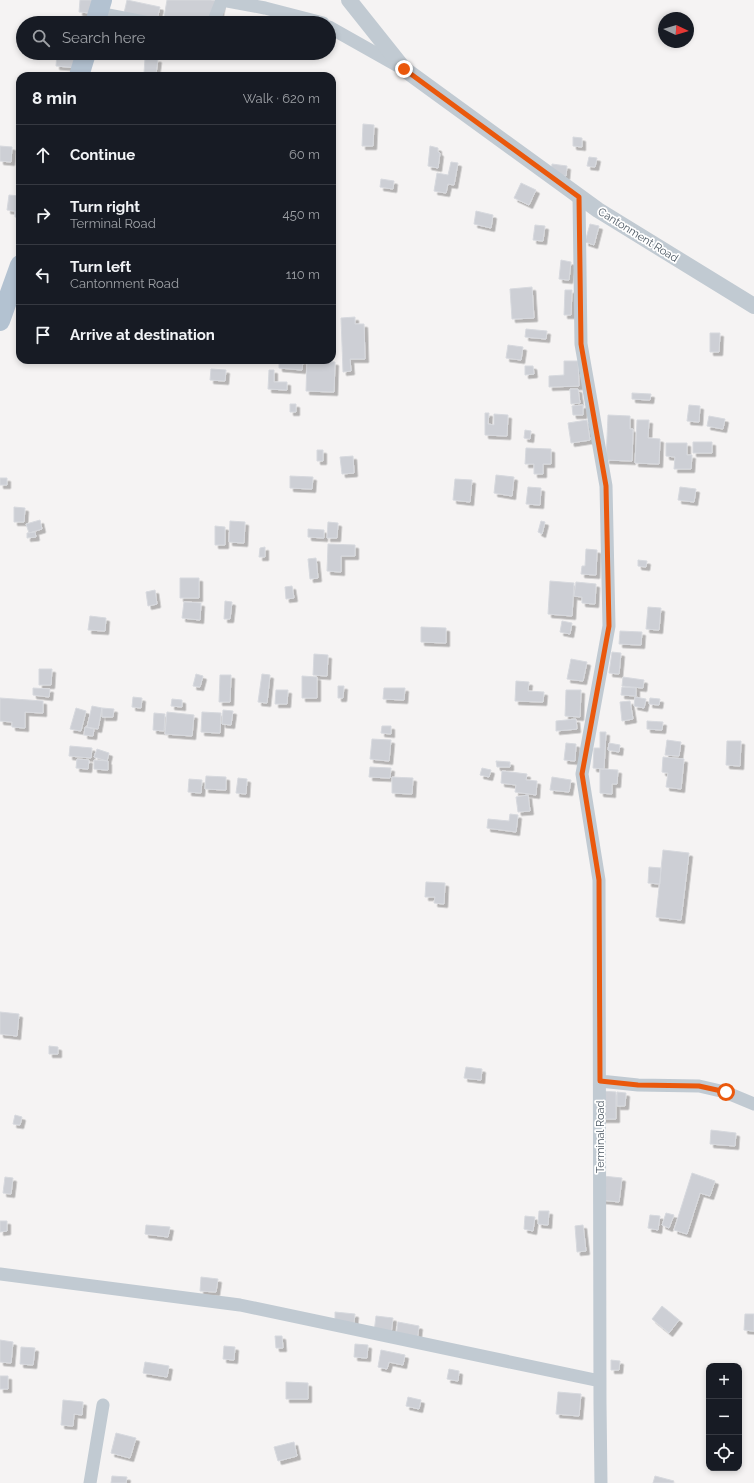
<!DOCTYPE html>
<html lang="en">
<head>
<meta charset="utf-8">
<style>
	body { margin:0; font-family:Raleway,sans-serif; background:#20242c; color:#f1f3f6 }
	.controls { position:absolute; right:12px; bottom:12px; display:grid; overflow:hidden; border-radius:8px; box-shadow:0 2px 6px #0003 }
	.controls button { width:36px; height:36px; display:grid; place-items:center; padding:0; border:0; border-bottom:1px solid #363941; background:#171b24; color:#f1f3f6; font:20px sans-serif }
	.compass { position:absolute; left:658px; top:12px; width:36px; height:36px; border-radius:50%; background:#171b24; box-shadow:0 2px 6px #0003; rotate:94deg }
	.stop { position:absolute; width:12px; height:12px; margin:-9px; border:3px solid #ea580c; border-radius:50%; background:#fff }
	.stop.end { background:#ea580c; border-color:#fff; box-shadow:0 1px 4px #0008 }
	.list { margin:0; padding:0; list-style:none }
	h2 { display:flex; justify-content:space-between; align-items:center; height:52px; margin:0; padding:0 16px; font-size:17px }
	h2 small { font-size:13px; font-weight:400; color:#9ea1a6 }
	.list li { display:grid; grid-template-columns:26px 1fr auto; gap:12px; align-items:center; box-sizing:border-box; height:60px; padding:0 16px; border-top:1px solid #363941 }
	.list b { display:block; font-size:15px; white-space:nowrap }
	.list p { margin:0; font-size:13px; white-space:nowrap; color:#9ea1a6 }
	.list em { font-size:13px; font-style:normal; color:#9ea1a6 }
	.icon { flex:none; width:22px; height:22px; fill:none; stroke:currentColor; stroke-width:2; stroke-linecap:round; stroke-linejoin:round }
	.map { position:relative; flex:none; width:754px; height:1483px; overflow:hidden }
	.search { position:absolute; background:#171b24; box-shadow:0 2px 6px #0003; left:16px; top:16px; width:320px; height:44px; display:flex; align-items:center; gap:10px; box-sizing:border-box; padding:0 14px; border-radius:22px; color:#9ea1a6; font-size:15px }
	.panel { position:absolute; background:#171b24; box-shadow:0 2px 6px #0003; left:16px; top:72px; width:320px; height:292px; border-radius:12px }
	.map>svg:first-child { display:block }
	.building { fill:#cdcfd5; stroke:#d7d9de; filter:url(#shadow) }
	.lines { fill:none; stroke-linecap:round; stroke-linejoin:round }
	.minor { stroke:#c1cad2; stroke-width:13 }
	.tertiary { stroke:#c1cad2; stroke-width:16 }
	.primary { stroke:#b3c2d1; stroke-width:20 }
	.route { stroke:#ea580c; stroke-width:5 }
	.labels { text-anchor:middle; dominant-baseline:central; stroke-width:3.5; stroke-linejoin:round; paint-order:stroke }
	.street-label { font-size:11px; fill:#4a5661; stroke:#fff }
</style>
</head>
<body>
<div class="map">
<svg width="754" height="1483" viewBox="0 0 754 1483">
	<defs>
		<filter id="shadow"><feDropShadow dx="3.5" dy="3.5" stdDeviation="0" flood-color="#0004"/></filter>
	</defs>
	<rect width="100%" height="100%" fill="#f5f3f3"/>
	<!-- building -->
	<path class="building" d="M80,0H93L91,13L79,12Z
		M127,0L160,7L157,20L124,13Z
		M167,0H211L222,2L218,23H163Z
		M57,53H81L80,68L56,66Z
		M145,58L158,59L156,74L144,73Z
		M363,124L374,125L373,146H362Z
		M573,137L582,138V147L573,146Z
		M0,146L12,147L11,162L0,161Z
		M430,146L438,148V152L440,153L438,168L428,166Z
		M589,157L597,158L595,167L587,166Z
		M451,162L458,163L454,185L448,184L446,193L434,191L437,173L448,175Z
		M552,164L567,166L566,176L551,174Z
		M381,179L394,181L393,189L380,187Z
		M521,183L536,190L529,205L514,198Z
		M9,195L20,196V218L15,217V211L7,210Z
		M476,211L493,215L491,228L474,224Z
		M590,224L599,226L594,245L585,242Z
		M535,225L545,226L543,241L533,240Z
		M561,260L571,262L569,280L559,279Z
		M532,287L534,318L512,319L510,289Z
		M565,290H572L571,315H564Z
		M355,317V324H364L365,359H350L351,371L343,372L341,318Z
		M526,329L547,331L546,339L525,337Z
		M710,333H720L719,352H710Z
		M508,345L523,347L521,360L506,358Z
		M279,360L303,361L302,370L279,368Z
		M307,360L335,362L334,392L306,391Z
		M564,361H578L579,386L549,387V376L564,375Z
		M525,366H533L534,374L525,375Z
		M211,369L226,370L225,381L210,380Z
		M269,370H274V382H287V390L268,389Z
		M570,389H578L580,403L571,404Z
		M632,393L651,394L650,400L632,399Z
		M290,404H296V412H290Z
		M583,405V415H573L572,406Z
		M689,405L700,406L699,422L687,421Z
		M485,413H489L488,424L494,425V414L508,415L507,436L485,435Z
		M608,415L630,416V429H633L632,461L606,460Z
		M709,416L725,419L723,429L707,426Z
		M587,420L590,440L571,443L568,423Z
		M637,420H649L648,438L660,439L659,464L635,463Z
		M525,430L531,431L530,439L524,438Z
		M693,442H712V453H693Z
		M666,443H687V455H692L691,469H674L675,457L666,456Z
		M526,448L551,449V464H543V474H534V464H525Z
		M317,450H323V461H317Z
		M353,456L354,473L342,474L340,457Z
		M496,475L514,477L512,496L494,493Z
		M290,476L313,477L312,489L290,488Z
		M0,478H7V485H0Z
		M455,479L472,480L470,502L453,500Z
		M528,487L541,488L540,505L526,504Z
		M680,487L696,489L694,502L678,500Z
		M14,507L25,508L24,522H14Z
		M40,520L42,529L29,533L26,524Z
		M230,521L245,522L244,543L229,542Z
		M541,521L545,522L542,534L538,532Z
		M328,522L338,523L337,538H327Z
		M215,526L225,527V545H215Z
		M308,529L324,530V538L308,537Z
		M35,532L36,537L27,538V533Z
		M328,544L355,545V556H341V572L327,571Z
		M265,547V557H259L260,548Z
		M586,549L597,550L596,575L581,574L582,566H585Z
		M316,558L318,578L310,579L308,559Z
		M638,560L647,561L646,567L638,566Z
		M180,578H199V598H180Z
		M550,581L574,583L572,616L548,614Z
		M576,582L596,584L595,604L582,603V597L574,596Z
		M292,586L294,598L286,599L285,587Z
		M155,590L157,604L148,606L146,592Z
		M225,601L232,602L230,619H224Z
		M184,602L201,603L200,620L182,618Z
		M648,607L661,608L659,630L646,629Z
		M90,616L106,618L105,631L88,630Z
		M562,621L572,623L570,634L560,632Z
		M421,627L446,628V643L421,642Z
		M620,631L642,632L641,645L619,644Z
		M612,652L621,653L619,674L609,673Z
		M314,654L328,655L327,676L313,675Z
		M571,659L587,662L583,681L567,679Z
		M39,669H52L51,685H39Z
		M196,674L203,676L200,687L193,686Z
		M262,674L270,675L267,703L258,702Z
		M220,675H231L230,702H219Z
		M302,676L317,677V698H302Z
		M623,677L644,680L643,688L622,686Z
		M516,681L529,682L528,691L544,692L543,702L515,701Z
		M338,686H344L343,698H338Z
		M622,687L636,688V696L621,695Z
		M33,688L50,689L49,697L33,695Z
		M384,688H405L404,700L383,699Z
		M276,690H288L287,704H275Z
		M566,690H581L580,717L565,716Z
		M133,697L142,698L141,708L132,707Z
		M635,697L646,699L644,708L634,706Z
		M0,698L43,701V713L25,712V728L12,727V722L0,721Z
		M650,698L660,699L659,705L649,704Z
		M172,699L182,700V707L171,706Z
		M630,701L633,719L622,721L620,702Z
		M92,706L102,708L98,729L87,727Z
		M76,708L86,711L81,731L70,729Z
		M102,708L114,709L113,717H102Z
		M223,710L233,711L231,725L222,724Z
		M167,712L194,715L192,736L165,734Z
		M202,712L221,713L220,733L201,732Z
		M154,713L165,714L164,731L153,730Z
		M576,719L577,729L556,731V721Z
		M647,721L663,722L662,730L647,729Z
		M382,726H391V734L381,733Z
		M85,727L94,729L93,736L84,735Z
		M600,732H606L604,769L593,768L594,748H600Z
		M372,739L391,740L389,761L370,759Z
		M667,740L681,742L679,756L665,755Z
		M727,741H741L740,766L726,765Z
		M566,743L576,744L575,761L564,760Z
		M609,743L620,745L619,752L608,750Z
		M70,746L92,748L91,758L69,756Z
		M97,749L109,753L107,761L94,757Z
		M663,757L684,759L681,789L666,787L668,773L662,772Z
		M77,759L89,760L88,769L76,768Z
		M94,760L108,761V770L94,769Z
		M496,761L510,762V767H497Z
		M370,767L391,768L390,778L369,777Z
		M482,768L491,770L489,777L480,775Z
		M600,769L618,770L617,784H612V794L600,793Z
		M502,771L527,774L526,780L537,781L536,795L515,792L516,785L501,783Z
		M206,776L226,777V790L205,789Z
		M392,777L413,778L412,794L392,793Z
		M552,777L571,780L569,792L550,790Z
		M238,778L247,779L246,794L236,793Z
		M189,779L202,780L201,793L188,792Z
		M528,795L530,811L518,812L516,797Z
		M510,814L518,815L516,832L487,828L488,819L509,821Z
		M663,850L689,853L681,920L656,917Z
		M649,867L661,868L660,884L648,883Z
		M426,882L445,883L444,904L434,903L435,897H425Z
		M0,1012L19,1014L17,1036L0,1034Z
		M49,1046L58,1047V1054H49Z
		M466,1067L482,1069L481,1080L464,1078Z
		M601,1091L616,1092V1119H601Z
		M617,1092L626,1093L625,1106H617Z
		M15,1115L22,1117L20,1125L13,1124Z
		M711,1130L736,1133L735,1146L710,1144Z
		M692,1173L715,1181L710,1196L700,1193L687,1234L674,1230Z
		M603,1176L622,1178L619,1202L601,1200Z
		M5,1177L13,1178L11,1194L3,1193Z
		M539,1211H549L548,1225L538,1224Z
		M666,1213L674,1215L669,1228L662,1225Z
		M650,1215L660,1216L658,1230L648,1228Z
		M525,1216L535,1217L533,1231L524,1229Z
		M0,1221H7V1231L0,1232Z
		M146,1225L170,1227L168,1237L145,1234Z
		M583,1225L586,1251L577,1252L575,1226Z
		M201,1277L218,1279L216,1292L200,1291Z
		M662,1306L679,1320L669,1333L652,1319Z
		M335,1312L355,1314L354,1323L335,1321Z
		M745,1314H754V1331L744,1330Z
		M376,1316L393,1318L391,1334L374,1332Z
		M398,1322L419,1326L417,1341L396,1337Z
		M275,1336H282L283,1348H276Z
		M0,1340L13,1342L11,1363L0,1362Z
		M355,1344L368,1345L367,1358L354,1357Z
		M224,1346L235,1347L234,1360L223,1359Z
		M21,1347L35,1348L33,1365L20,1364Z
		M381,1350L405,1355L403,1365L389,1362L387,1369L378,1367Z
		M611,1360L620,1361L619,1370H611Z
		M145,1362L169,1366L167,1377L143,1373Z
		M449,1369L459,1371L458,1381L447,1379Z
		M0,1376H8V1389H0Z
		M286,1382L308,1383V1399H286Z
		M558,1392L581,1394L579,1416L556,1414Z
		M408,1397L421,1400L419,1409L406,1406Z
		M63,1400L83,1402L82,1415L74,1414L73,1426L61,1425Z
		M116,1433L136,1438L130,1458L111,1453Z
		M294,1442L297,1456L278,1461L274,1447Z
		M112,1476L127,1477L126,1483H111Z
		M655,1476L674,1481L673,1483H653Z"/>
	<g class="lines">
		<!-- minor -->
		<path class="minor" d="M98,13L149,23
			M213,23L222,0L265,8L323,23
			M329,27L400,67
			M579,197L581,344L606,486L609,626L582,774L599,880L600,1404L601,1483
			M600,1081L638,1085L699,1086L725,1092L754,1104
			M0,1274L240,1305L600,1381
			M90,1483L103,1405"/>
		<!-- tertiary -->
		<path class="tertiary" d="M349,0L404,69L598,210L754,306"/>
		<!-- primary -->
		<path class="primary" d="M95,23L102,0
			M79,76L86,53
			M0,321L20,265"/>
	</g>
	<g class="lines">
		<!-- route -->
		<path class="route" d="M404,69L579,197L581,344L606,486L609,626L582,774L599,880L600,1081L638,1085L699,1086L726,1092"/>
	</g>
	<g class="labels">
		<!-- street labels -->
		<g class="street-label">
			<text transform="translate(638 235) rotate(32)">Cantonment Road</text>
			<text transform="translate(600 1137) rotate(-90)">Terminal Road</text>
		</g>
	</g>
</svg>
<div class="controls">
<button>+</button>
<button>−</button>
<button><svg class="icon" aria-label="locate" viewBox="0 0 24 24"><circle cx="12" cy="12" r="6"/><path d="M12 2v4M12 18v4M2 12h4M18 12h4"/></svg></button>
</div>
<svg class="compass" viewBox="-18 -18 36 36"><path d="M0-13l5 13h-10z" fill="#e53935"/><path d="M0 13l5-13h-10z" fill="#9ea1a6"/></svg>
<div class="stop" style="left:726px;top:1092px"></div>
<div class="stop end" style="left:404px;top:69px"></div>
<div class="search"><svg class="icon" aria-label="search" viewBox="0 0 24 24"><circle cx="10" cy="10" r="6"/><path d="M15 15l6 6"/></svg>Search here</div>
<section class="panel">
<h2>8 min<small>Walk · 620 m</small></h2>
<ul class="list">
<li><svg class="icon" aria-label="ahead" viewBox="0 0 24 24"><path d="M12 20V5M6 11l6-6 6 6"/></svg><div><b>Continue</b></div><em>60 m</em></li>
<li><svg class="icon" aria-label="right" viewBox="0 0 24 24"><path d="M7 20v-9h11M14 6l5 5-5 5"/></svg><div><b>Turn right</b><p>Terminal Road</p></div><em>450 m</em></li>
<li><svg class="icon" aria-label="left" viewBox="0 0 24 24"><path d="M17 20v-9H6M10 6l-5 5 5 5"/></svg><div><b>Turn left</b><p>Cantonment Road</p></div><em>110 m</em></li>
<li><svg class="icon" aria-label="arrive" viewBox="0 0 24 24"><path d="M6 21V4h12l-3 4 3 4H6"/></svg><div><b>Arrive at destination</b></div></li>
</ul>
</section>
</div>
</body>
</html>
